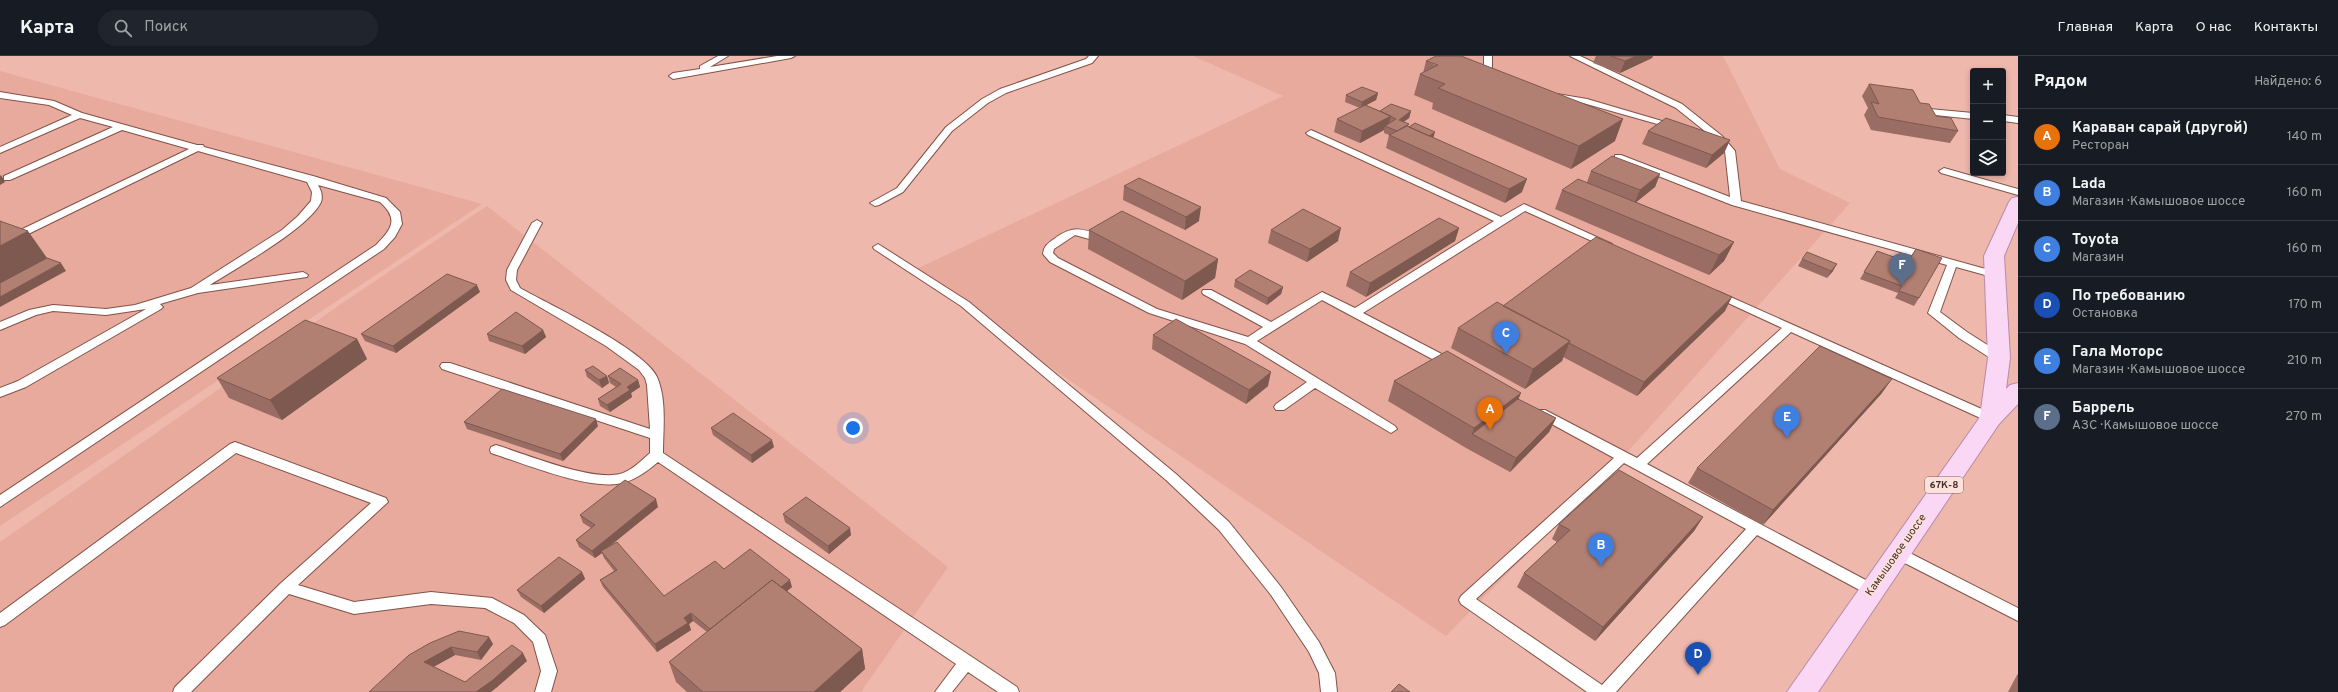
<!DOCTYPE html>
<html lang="ru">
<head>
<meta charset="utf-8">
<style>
	body { margin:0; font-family:Overpass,sans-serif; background:#20242c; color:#f1f3f6 }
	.controls { position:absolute; right:12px; top:12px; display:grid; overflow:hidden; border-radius:4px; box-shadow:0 2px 6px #0003 }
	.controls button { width:36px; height:36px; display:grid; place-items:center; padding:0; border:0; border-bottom:1px solid #363941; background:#171b24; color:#f1f3f6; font:20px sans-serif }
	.you { position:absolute; left:853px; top:372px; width:14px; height:14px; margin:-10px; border:3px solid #fff; border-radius:50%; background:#1a73e8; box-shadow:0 0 0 6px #1a73e833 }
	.badge { display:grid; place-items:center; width:26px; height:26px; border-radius:50%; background:#7c3aed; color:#fff; font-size:13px; font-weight:700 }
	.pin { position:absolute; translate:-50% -33px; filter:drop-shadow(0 1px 2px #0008) }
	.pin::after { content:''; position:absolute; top:21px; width:14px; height:12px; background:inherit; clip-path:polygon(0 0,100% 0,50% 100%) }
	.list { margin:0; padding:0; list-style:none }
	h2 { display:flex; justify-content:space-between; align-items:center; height:52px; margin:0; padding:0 16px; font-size:17px }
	h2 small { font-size:13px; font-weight:400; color:#9ea1a6 }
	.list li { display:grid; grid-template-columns:26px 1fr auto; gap:12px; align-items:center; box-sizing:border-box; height:56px; padding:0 16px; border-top:1px solid #363941 }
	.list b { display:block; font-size:15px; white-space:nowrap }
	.list p { margin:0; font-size:13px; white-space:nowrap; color:#9ea1a6 }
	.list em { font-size:13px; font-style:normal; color:#9ea1a6 }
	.icon { flex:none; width:22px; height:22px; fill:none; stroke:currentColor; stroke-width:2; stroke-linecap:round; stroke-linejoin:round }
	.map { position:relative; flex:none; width:2018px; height:636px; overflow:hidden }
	header { display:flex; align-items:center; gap:24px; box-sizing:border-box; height:56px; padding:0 20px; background:#171b24; border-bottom:1px solid #363941 }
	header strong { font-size:19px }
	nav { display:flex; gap:22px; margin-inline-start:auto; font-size:14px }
	.search { width:280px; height:36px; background:#20242c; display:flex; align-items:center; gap:10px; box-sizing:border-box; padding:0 14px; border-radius:22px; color:#9ea1a6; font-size:15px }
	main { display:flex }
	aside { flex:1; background:#171b24 }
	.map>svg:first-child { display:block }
	.built { fill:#e8aa9d }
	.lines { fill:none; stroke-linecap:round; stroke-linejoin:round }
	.service-casing { stroke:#825248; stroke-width:2 }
	.primary-casing { stroke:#b88ba9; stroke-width:2 }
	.service { fill:#fff; fill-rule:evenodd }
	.primary { fill:#fad7f4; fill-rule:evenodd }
	.wall { fill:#996d63 }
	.shaded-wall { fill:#7d5950 }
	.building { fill:#b27f73; stroke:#7d5950 }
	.labels { text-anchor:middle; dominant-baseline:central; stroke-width:3; stroke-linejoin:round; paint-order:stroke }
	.shield { fill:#fde1da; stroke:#7c645f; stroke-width:1 }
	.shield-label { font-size:10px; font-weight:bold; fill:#442f2a }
	.street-label { font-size:11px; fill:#442f2a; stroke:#fde1da }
</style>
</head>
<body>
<header>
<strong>Карта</strong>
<div class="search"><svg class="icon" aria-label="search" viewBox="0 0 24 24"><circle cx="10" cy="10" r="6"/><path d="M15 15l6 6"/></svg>Поиск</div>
<nav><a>Главная</a><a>Карта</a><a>О нас</a><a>Контакты</a></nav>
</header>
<main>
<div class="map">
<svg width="2018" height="636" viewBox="0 0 2018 636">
	<rect width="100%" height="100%" fill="#efb8ac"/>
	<!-- built -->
	<path class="built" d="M1193,0H1723L1780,113L1850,147L1623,401L1446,580L910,216L1283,40Z
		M0,15L482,148L0,470Z
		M487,150L948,511L861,636H0V486L341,248Z"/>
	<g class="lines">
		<!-- service casing -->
		<g class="service-casing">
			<path id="service" d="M718,0H728L710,11L777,0H795L791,2L673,23L669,20L673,17L700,13V10Z
				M1089,0H1098L1092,7L1006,37L988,47L952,75L903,136L879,149L875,150L870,147L897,132L946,71L982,43L1000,33L1086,3Z
				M1484,0H1492V14L1500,23L1499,25H1493L1484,15Z
				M1570,0H1580L1682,48L1722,80L1735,95L1741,145L2000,217L2001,219L2000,221L1996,222L1956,211L1940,256L1967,276L2003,299L2005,302L2003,305H1995L1959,282L1928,257L1947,209L1732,149L1615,103V99H1621L1730,141L1725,95L1716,84L1676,52Z
				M0,36L54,45L82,57L197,89H203L204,91L313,120L386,142L400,156L402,168L395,181L384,193L0,451V439L376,189C392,173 399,163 380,146L318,129C321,134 323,140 321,146C309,172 235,213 210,229L303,216L308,219L307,221L198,237L160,248L163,251L161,253L26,331L0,341V332L18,325L146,253L106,259L53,255L36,259L0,274V266L29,254L53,249L106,253L135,249L191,232L282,174L298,160L311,145L312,136L307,126L198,95L18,183H10L9,181L10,179L189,93L122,74L10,124H4V120L113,71L80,62L0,97V91L72,59L49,49L0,42Z
				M1557,38L1587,43L1679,70L1675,73L1583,47L1554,43L1553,41Z
				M1919,52L1973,57V63L1916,57V53Z
				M2003,59L2018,61V67L2003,65Z
				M1311,74L1501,161L1524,148L1612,188L1607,191L1603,190L1525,155L1363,257L1455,305L1457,308L1455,311H1447L1322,244L1257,285L1395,370L1397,373L1391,377L1315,332L1284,354H1276L1274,351L1276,348L1307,326L1245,288L1149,257L1050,206L1043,198C1044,190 1047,188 1054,183C1073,169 1082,172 1104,181L1105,183L1100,186L1075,179L1054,193L1053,197L1058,202L1157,253L1248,281L1263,271L1203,238L1202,236L1203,234H1211L1271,266L1322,236L1355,252L1494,165L1308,79L1306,77Z
				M1944,112L2018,133V139L1941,117L1939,115Z
				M537,164L542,167L517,214L516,224L520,232C550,249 644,293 657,321C667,344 663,373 663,397L972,601L1017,631L1019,636H998L968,616L952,636H935L956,608L658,406C646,416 633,426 617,428C583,432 525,408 491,397L490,394L491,391L496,389C526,398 590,425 620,418C631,415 641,405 650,397V382L442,313L440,310L442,307H450L650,373L647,329L645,322L639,314L606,290L511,234L506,224L507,214L532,167Z
				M878,188L969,246L1176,418L1229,466L1281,531L1319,586L1335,617L1337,636H1321L1319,617L1309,596L1271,539L1219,474L1166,424L961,250L874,193L873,191Z
				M1717,235L1995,359L1997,362L1995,365H1987L1791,276L1647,408L1877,530L1879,534L1877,538L1872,540L1867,538L1757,479L1616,636H1587L1461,548L1459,544L1461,540L1614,402L1537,360L1535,357L1537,354H1545L1637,402L1782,272L1713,240L1711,238L1713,236ZM1624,407L1746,473L1602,629L1476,543Z
				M235,386L386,442L388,446L298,529L354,546L431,536L492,542L524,559L545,579L557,615L551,636H535L541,615L533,586L514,567L485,552L431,548L354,558L289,538L191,636H173L175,631L281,527L371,447L236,397L5,569L0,571V557L230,388Z
				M1898,491L2018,552V565L1893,501L1891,497L1893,493Z"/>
		</g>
		<!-- primary casing -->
		<g class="primary-casing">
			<path id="primary" d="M2018,141V167L2004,200L2010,302L2006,333L2010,329L2018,327V348L1999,368L1818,636H1787L1980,361L1988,302L1984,200L2009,146L2012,142Z"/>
		</g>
		<!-- service -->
		<use href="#service" class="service"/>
		<!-- primary -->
		<use href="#primary" class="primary"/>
	</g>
	<!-- wall -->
	<path class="wall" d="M1596,0H1653L1652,2L1620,17L1593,7Z
		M1426,5L1615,85L1571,113L1432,53L1433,47L1414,39L1420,18L1423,17Z
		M1869,28L1920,47L1936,60L1958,75L1950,87L1871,74L1864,59L1868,52L1862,40Z
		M1378,37L1376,44L1366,49L1380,55H1411L1409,62L1403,66L1409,70L1434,82L1522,136L1505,147L1386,92L1389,79L1384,77V74L1360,87L1334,76L1337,63L1360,52L1345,46L1346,39Z
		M1648,75L1730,84L1724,97L1706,112L1642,88Z
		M1591,115L1660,118L1655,131L1636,146L1734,186L1724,205L1709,219L1555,153L1562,134L1587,126Z
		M1124,130L1199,165L1185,174L1123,144Z
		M1459,172L1455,185L1366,241L1346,230L1350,216Z
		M1089,174L1218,203L1215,222L1182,244L1088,193Z
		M1271,174L1338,185L1307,206L1268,187Z
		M1916,193L1919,242L1914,250L1895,242L1898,237L1860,223L1877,195L1907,206Z
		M1802,203L1833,215L1827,222L1798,210Z
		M1235,224L1283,231L1281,238L1267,249L1234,231Z
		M480,236L396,297L365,285L361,278Z
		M1725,255L1637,340L1563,301L1562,305L1525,333L1451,292L1458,272Z
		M543,274L546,281L525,298L489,285L487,278Z
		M1153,279L1268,330L1246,348L1152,293Z
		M357,283L367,303L282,364L229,342L217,322Z
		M585,314L607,320L609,327L602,332L587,321Z
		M608,320L638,324L640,331L631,337L632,341L610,356L600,350L598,343L616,331L610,327Z
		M1394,325L1518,343L1556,362L1549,376L1510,416L1466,392L1388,345Z
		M1882,337L1763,469L1688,427L1697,412Z
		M464,366L598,370L563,405L467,373Z
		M711,372L774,391L752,407L713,379Z
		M658,451L609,491L664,540L724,513L792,531L787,535L862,593L865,613L840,636H687L676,626L669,606L707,576L693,565L689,568L691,574L657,596L603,531L600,524L614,515L604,502L602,497L595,502L579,491L576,484L591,472L583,467L580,459Z
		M783,458L851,479L829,498L785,466Z
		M1703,461L1694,475L1595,585L1517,531L1524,517L1557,486L1552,483L1559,468Z
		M582,516L585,523L544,557L521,541L517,534Z
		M459,575L493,588L481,604L455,599L433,611L465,626L527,605L496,632L369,636Z
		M2018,618V636H2008L2017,619Z"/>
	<!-- shaded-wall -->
	<path class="shaded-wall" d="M1636,0H1653L1652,2L1620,17L1625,5Z
		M1378,37L1376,44L1361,52L1362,46Z
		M1411,55L1409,62L1397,71L1399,64Z
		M1391,60L1388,71L1385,70L1384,74L1360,87L1362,75Z
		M1623,63L1615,85L1571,113L1579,90Z
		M1435,76L1433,83H1423Z
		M1730,84L1724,97L1706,112L1712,99Z
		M1660,118L1655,131L1634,148L1640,134Z
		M1,119L5,126L0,129V120Z
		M1527,123L1522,136L1505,147L1509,133Z
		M1201,151L1199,165L1185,174L1186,161Z
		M1341,172L1338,185L1307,206L1310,193Z
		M1459,172L1455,185L1366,241L1370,227Z
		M28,175L52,209L0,237V190Z
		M1734,186L1724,205L1709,219L1719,199Z
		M1218,203L1215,222L1182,244L1185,225Z
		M61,207L66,215L0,251V241Z
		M1837,208L1833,215L1827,222L1831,215Z
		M477,229L480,236L396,297L393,290Z
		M1283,231L1281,238L1267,249L1268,242Z
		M1732,241L1725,255L1637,340L1644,326Z
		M543,274L546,281L525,298L522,290Z
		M357,283L367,303L282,364L270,344Z
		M1570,285L1562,305L1525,333L1533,313Z
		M1271,316L1268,330L1246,348L1249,334Z
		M607,320L609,327L602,332L599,324Z
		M1892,323L1882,337L1763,469L1773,454Z
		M638,324L640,331L631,337L632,341L610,356L607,349L627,331Z
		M1521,337L1513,357L1472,378L1474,372Z
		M1556,362L1549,376L1510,416L1516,402Z
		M596,363L598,370L563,405L560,398Z
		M772,384L774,391L752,407L751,399Z
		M656,443L658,451L602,496L601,495L602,497L595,502L592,495Z
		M1703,461L1694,475L1595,585L1603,571Z
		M850,472L851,479L829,498L828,490Z
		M582,516L585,523L544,557L541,550Z
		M790,524L792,531L721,588L719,581Z
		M691,557L693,565L689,568L691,574L657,596L655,588L684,562Z
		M489,581L493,588L481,604L477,596Z
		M451,591L455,599L428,614L424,606Z
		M862,593L865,613L840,636H814Z
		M523,597L527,605L496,632L491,636H476Z"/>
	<!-- building -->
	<path class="building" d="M1436,0H1461L1623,63L1579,90L1438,32L1445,28L1420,18L1438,9L1426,5Z
		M1611,0H1636L1625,5Z
		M1869,28L1913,34L1920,47L1929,48L1936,60L1951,62L1958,75L1878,61L1871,46L1879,48Z
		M1362,31L1378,37L1362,46L1346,39Z
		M1391,48L1411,55L1399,64L1409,68L1397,75L1385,70L1396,63L1380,55Z
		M1365,49L1391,60L1362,75L1337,63Z
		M1666,62L1730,84L1712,99L1648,75Z
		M1415,67L1435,76L1429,80L1409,71Z
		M1407,70L1527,123L1509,133L1389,79Z
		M1612,100L1660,118L1640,134L1591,115Z
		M1139,122L1201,151L1186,161L1124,130Z
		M1578,123L1734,186L1719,199L1562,134Z
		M1303,153L1341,172L1310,193L1271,174Z
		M1122,155L1218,203L1185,225L1089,174Z
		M1439,162L1459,172L1370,227L1350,216Z
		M0,165L28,175L0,190Z
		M1596,181L1732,241L1644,326L1569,287L1570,285L1503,250Z
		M1916,193L1942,202L1919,242L1899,235L1902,230L1864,216L1877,195L1908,206Z
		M1807,196L1837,208L1831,215L1802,203Z
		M47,202L61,207L0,241V227Z
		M1250,214L1283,231L1268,242L1235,224Z
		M447,218L477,229L393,290L361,278Z
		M1497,246L1570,285L1533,313L1458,272Z
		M516,256L543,274L522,290L487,278Z
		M1176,263L1271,316L1249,334L1153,279Z
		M305,264L357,283L270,344L217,322Z
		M1820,290L1892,323L1773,454L1697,412Z
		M1447,295L1521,337L1474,372L1394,325Z
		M593,310L607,320L599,324L585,314Z
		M620,312L638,324L627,331L630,334L607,349L598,343L621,328L608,320Z
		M502,333L596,363L560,398L464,366Z
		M1518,343L1556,362L1516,402L1472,378Z
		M733,357L772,384L751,399L711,372Z
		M1619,414L1703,461L1603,571L1524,517L1570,474L1559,468Z
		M625,424L656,443L592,495L576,484L595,469L580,459Z
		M806,441L850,472L828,490L783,458Z
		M617,486L664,540L715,505L724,513L750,493L790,524L781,531L772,524L710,573L691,557L684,562L688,567L655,588L600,524L617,514L601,495Z
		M559,501L582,516L541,550L517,534Z
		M772,524L862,593L814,636H703L669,606Z
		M459,575L489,581L477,596L451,591L424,606L465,626L512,589L523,597L493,624L476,636H369L409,599L430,587Z
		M1399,628L1410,636H1391Z"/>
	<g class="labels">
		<!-- shield labels -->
		<rect class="shield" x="1925" y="421" width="38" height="16" rx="3"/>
		<g class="shield-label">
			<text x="1944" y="429">67К-8</text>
		</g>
		<!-- street labels -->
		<g class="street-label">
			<text transform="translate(1896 499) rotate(-55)">Камышовое шоссе</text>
		</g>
	</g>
</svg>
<div class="controls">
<button>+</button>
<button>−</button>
<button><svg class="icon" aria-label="layers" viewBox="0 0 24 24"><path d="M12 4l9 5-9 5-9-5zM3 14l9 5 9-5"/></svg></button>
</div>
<div class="you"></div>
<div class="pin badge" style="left:1490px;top:374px;background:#e8710a">A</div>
<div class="pin badge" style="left:1601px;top:510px;background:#3f7fe0">B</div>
<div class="pin badge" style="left:1506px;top:298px;background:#3f7fe0">C</div>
<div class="pin badge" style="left:1698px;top:619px;background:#1a4fb4">D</div>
<div class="pin badge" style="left:1787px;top:382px;background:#3f7fe0">E</div>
<div class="pin badge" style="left:1902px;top:230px;background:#5c6f8a">F</div>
</div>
<aside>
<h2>Рядом<small>Найдено: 6</small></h2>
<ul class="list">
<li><span class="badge" style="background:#e8710a">A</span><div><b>Караван сарай (другой)</b><p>Ресторан</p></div><em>140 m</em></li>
<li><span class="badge" style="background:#3f7fe0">B</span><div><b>Lada</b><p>Магазин · Камышовое шоссе</p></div><em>160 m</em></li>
<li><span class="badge" style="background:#3f7fe0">C</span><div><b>Toyota</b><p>Магазин</p></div><em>160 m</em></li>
<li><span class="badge" style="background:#1a4fb4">D</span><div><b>По требованию</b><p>Остановка</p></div><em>170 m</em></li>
<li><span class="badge" style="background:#3f7fe0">E</span><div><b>Гала Моторс</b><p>Магазин · Камышовое шоссе</p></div><em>210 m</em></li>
<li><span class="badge" style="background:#5c6f8a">F</span><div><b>Баррель</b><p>АЗС · Камышовое шоссе</p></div><em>270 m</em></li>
</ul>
</aside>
</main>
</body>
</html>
